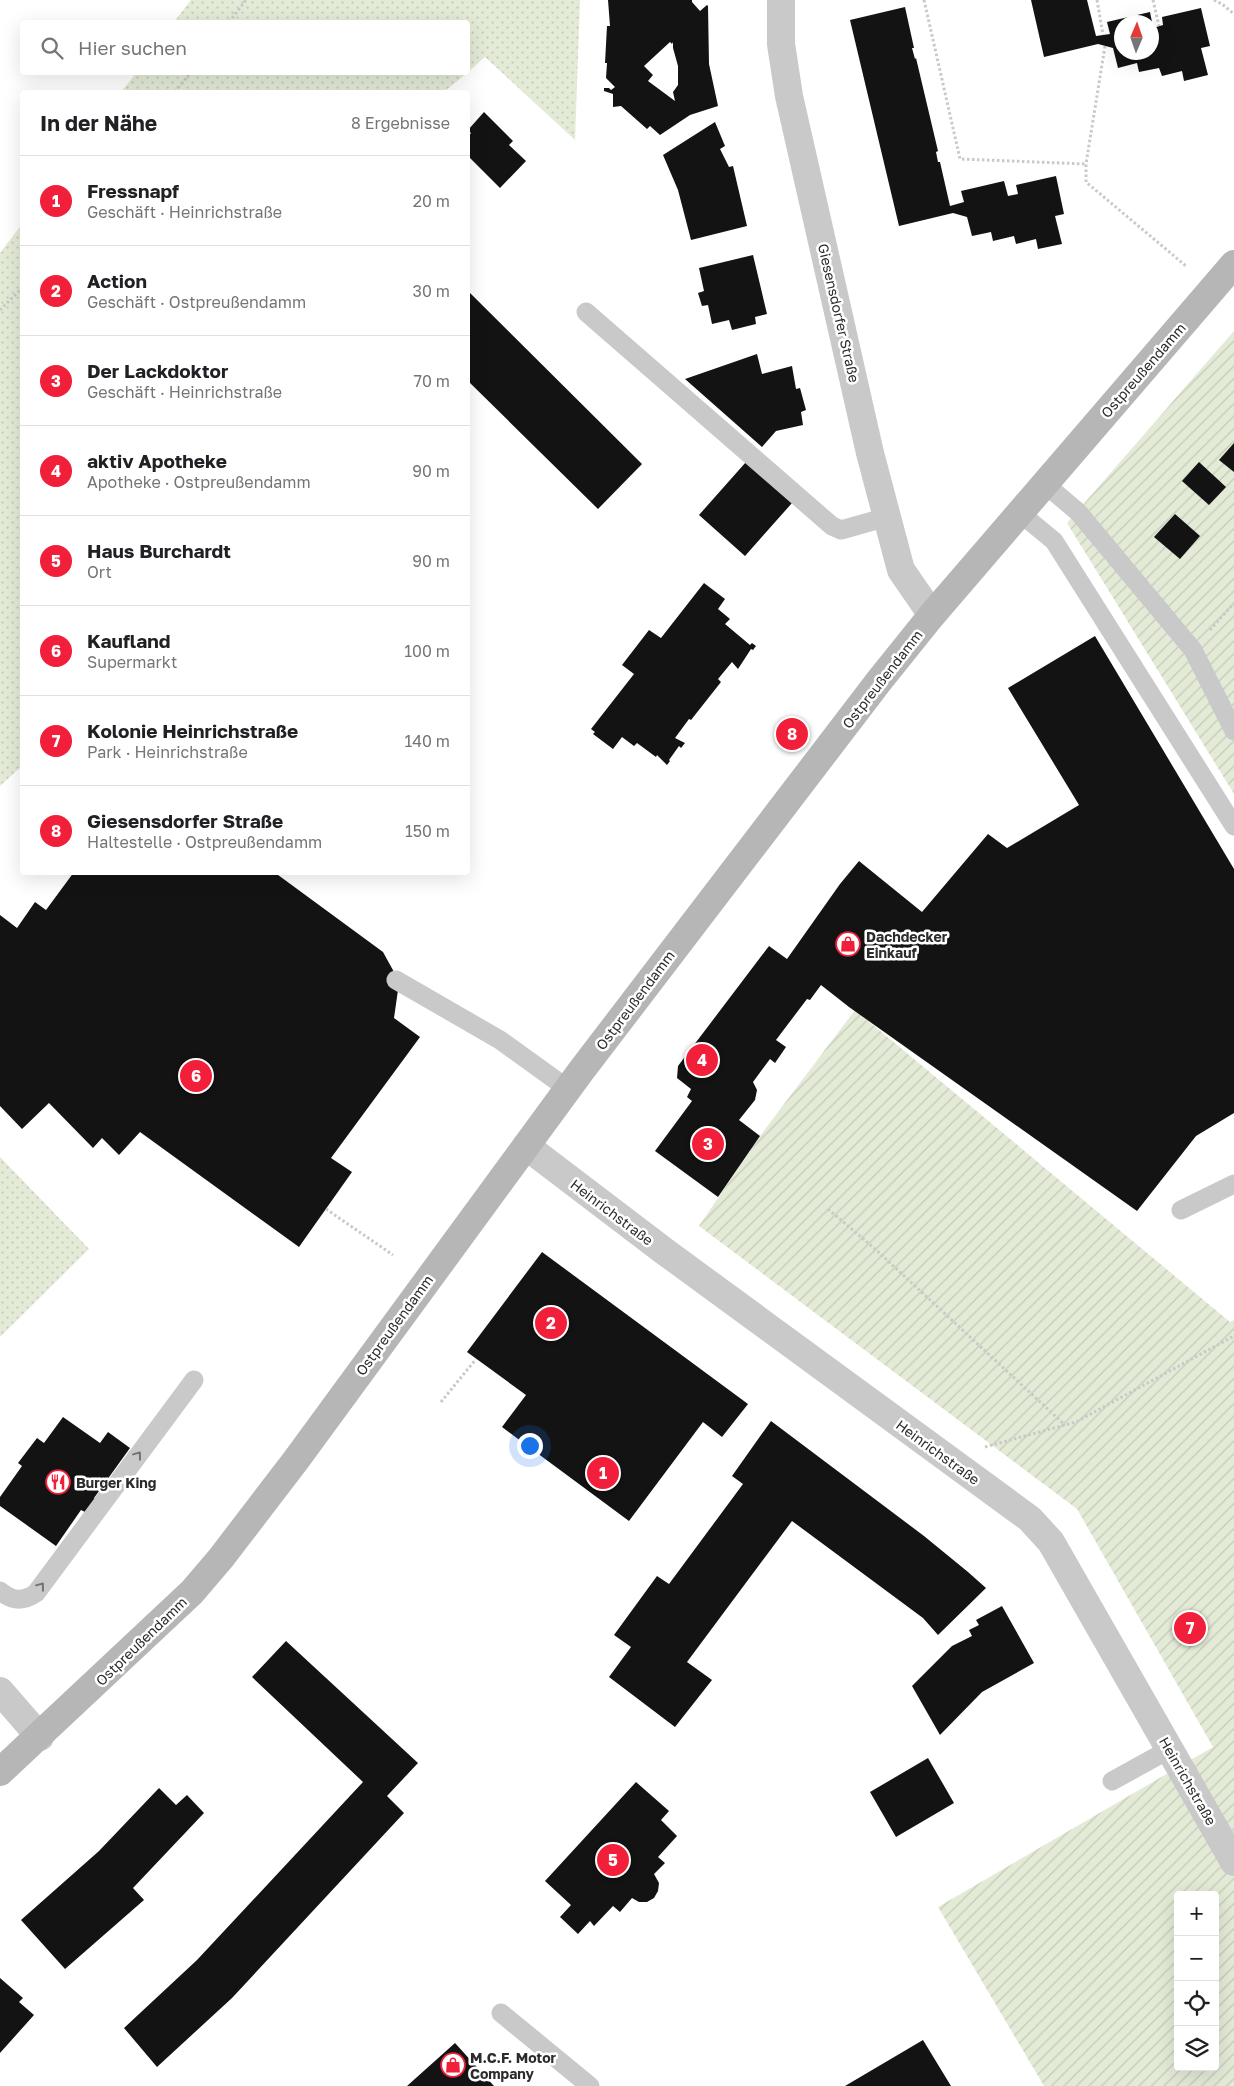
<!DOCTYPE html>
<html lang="de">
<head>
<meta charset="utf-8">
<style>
	body { margin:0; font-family:"Golos Text",sans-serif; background:#f6f6f6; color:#202124 }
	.controls { position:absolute; right:15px; bottom:15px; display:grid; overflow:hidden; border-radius:5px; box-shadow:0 5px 20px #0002 }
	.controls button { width:45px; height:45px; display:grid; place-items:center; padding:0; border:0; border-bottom:1px solid #e0e0e0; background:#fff; color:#202124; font:25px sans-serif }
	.compass { position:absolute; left:1114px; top:15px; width:45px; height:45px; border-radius:50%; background:#fff; box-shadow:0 5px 20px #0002; rotate:2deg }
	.you { position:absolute; left:529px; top:1445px; width:18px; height:18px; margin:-12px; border:4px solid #fff; border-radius:50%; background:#1a73e8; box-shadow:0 0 0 8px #1a73e833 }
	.badge { display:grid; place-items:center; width:32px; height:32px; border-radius:50%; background:#f11f3a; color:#fff; font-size:16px; font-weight:700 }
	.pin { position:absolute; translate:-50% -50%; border:2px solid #fff; box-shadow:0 1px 5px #0006 }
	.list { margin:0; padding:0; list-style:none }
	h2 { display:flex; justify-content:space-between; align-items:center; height:65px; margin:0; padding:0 20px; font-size:21px }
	h2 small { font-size:16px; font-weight:400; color:#757577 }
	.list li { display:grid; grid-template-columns:32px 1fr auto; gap:15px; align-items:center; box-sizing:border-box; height:90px; padding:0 20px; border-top:1px solid #e0e0e0 }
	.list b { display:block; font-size:19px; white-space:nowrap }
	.list p { margin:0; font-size:16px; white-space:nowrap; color:#757577 }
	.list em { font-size:16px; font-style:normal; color:#757577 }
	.icon { flex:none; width:28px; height:28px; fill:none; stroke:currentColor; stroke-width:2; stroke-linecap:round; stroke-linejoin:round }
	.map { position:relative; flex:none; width:1234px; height:2086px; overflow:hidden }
	.search { position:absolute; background:#fff; box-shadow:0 5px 20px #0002; left:20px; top:20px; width:450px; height:55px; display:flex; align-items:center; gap:12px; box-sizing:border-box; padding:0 18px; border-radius:5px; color:#757577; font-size:19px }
	.panel { position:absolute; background:#fff; box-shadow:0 5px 20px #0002; left:20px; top:90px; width:450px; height:785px; border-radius:5px }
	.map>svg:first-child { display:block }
	.grass { fill:url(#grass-dots) }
	.garden { fill:url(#garden-furrows); fill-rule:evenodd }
	.building { fill:#131313; fill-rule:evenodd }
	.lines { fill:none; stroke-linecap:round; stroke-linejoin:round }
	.path { stroke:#c9c9c9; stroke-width:3; stroke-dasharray:2.5 2.5; stroke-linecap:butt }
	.service { stroke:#c9c9c9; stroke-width:19 }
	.minor { stroke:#c9c9c9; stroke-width:28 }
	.tertiary { stroke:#c9c9c9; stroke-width:28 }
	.secondary { stroke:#b6b6b6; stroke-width:28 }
	.oneway { stroke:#737373 }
	.labels { text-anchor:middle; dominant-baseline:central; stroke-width:5; stroke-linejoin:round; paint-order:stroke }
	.street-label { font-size:14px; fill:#2c2c2c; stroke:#fff }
	.poi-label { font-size:14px; font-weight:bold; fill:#2c2c2c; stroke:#fff; text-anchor:start }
</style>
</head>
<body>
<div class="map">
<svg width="1234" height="2086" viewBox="0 0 1234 2086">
	<defs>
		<pattern id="grass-dots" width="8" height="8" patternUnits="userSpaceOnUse" patternTransform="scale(1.25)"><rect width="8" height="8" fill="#e3ebd7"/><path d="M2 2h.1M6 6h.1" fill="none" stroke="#c3cab9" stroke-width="1.8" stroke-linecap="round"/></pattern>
		<pattern id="garden-furrows" width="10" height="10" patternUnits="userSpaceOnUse" patternTransform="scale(1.25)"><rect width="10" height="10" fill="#e3ebd7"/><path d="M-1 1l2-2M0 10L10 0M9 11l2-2" fill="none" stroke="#c3cab9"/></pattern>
	</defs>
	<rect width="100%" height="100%" fill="#fff"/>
	<!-- grass -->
	<path class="grass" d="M191,0H580L575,140L485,57L468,72V22H174Z
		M136,73V72L467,73L444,92H121Z
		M22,224V766L0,786V253Z
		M0,1157L89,1249L0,1337Z"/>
	<!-- garden -->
	<path class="garden" d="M1234,331V794L1067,523Z
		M855,1010L1230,1322L1234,1320V2086H1044L938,1907L1213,1747L1077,1509L699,1226L760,1136ZM1178,1895H1215V2067H1178Z"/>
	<!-- building -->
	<path class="building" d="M608,0H692V2L700,11L707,5L708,6L709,64L718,106L690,115L660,135L650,126L647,129L621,106L613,107V94L604,91V88H609L611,90L615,87L606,78L607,63H605L607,26H610ZM670,42L672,44L673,42V48L678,66V85L673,92L675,101L648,81L653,75L644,66Z
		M1031,0H1087L1096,36L1110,34L1107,22L1150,12L1152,22H1122V52H1152V23L1153,28L1163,25L1162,17L1201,8L1210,46L1201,48L1208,75L1184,81L1182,71L1162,76L1159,68L1139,72L1137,63L1118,68L1113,48L1098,44L1044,57Z
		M905,7L914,48H912L915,59L916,58L938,151L936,152L938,162H940L950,206L964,202L961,191L1004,181L1008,196L1018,194L1016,185L1056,176L1064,214L1055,216L1062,244L1038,249L1036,239L1016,244L1014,236L993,241L991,232L972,236L967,217L953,213L899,226L850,20Z
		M484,112L513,141L509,145L526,161L500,188L468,156V137L471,133L468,130Z
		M715,122L725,146L720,149L729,167L733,166L747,226L691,240L678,190L663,155Z
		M753,255L767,314L755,317L756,324L732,330L729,320L712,324L708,305L702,306L698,293L704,291L699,268Z
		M468,291L642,464L598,509L468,381Z
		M757,354L762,374L792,366L796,389L800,388L806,410L801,412L803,425L776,431L762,447L685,379Z
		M1234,443V472L1219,460Z
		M746,462L792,503L745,556L699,515Z
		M1199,462L1226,487L1209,505L1182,481Z
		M1175,514L1200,536L1180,559L1154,537Z
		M704,583L725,599L718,609L730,619L725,624L750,645L752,643L756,646L753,650L751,649L738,669L732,662L718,679L721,682L691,720L689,719L675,738L685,743L681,748L679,746L669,760L670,761L667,765L657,755L656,757L637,743L634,746L622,737L613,749L593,734L595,732L591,729L634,674L622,665L649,630L661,638Z
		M1095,636L1234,869V1113L1196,1136L1137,1211L849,1007L821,985L810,1000L807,999L776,1040L786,1047L775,1063L770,1059L753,1082L757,1090L755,1100L739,1120L760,1136L718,1197L655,1151L692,1101L687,1097L691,1089L677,1078L678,1066L769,946L787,959L840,884L859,861L922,912L988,834L1007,848L1079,805L1008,688Z
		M74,872H274L383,952L394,972L398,990L394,1018L420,1037L331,1158L352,1172L299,1247L140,1132L119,1155L102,1138L93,1148L49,1103L22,1129L0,1106V915L17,928L35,902L46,910Z
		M542,1252L748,1404L722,1437L703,1422L629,1521L502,1427L526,1395L467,1352Z
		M63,1417L100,1443L108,1432L130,1448L94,1498L100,1504L91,1515L81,1510L56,1546L0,1506V1497L22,1466L18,1463L37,1438L44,1443Z
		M771,1421L924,1536L968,1572L986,1588L938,1635L923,1618L792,1521L687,1662L712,1680L675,1727L609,1677L631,1647L614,1635L657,1576L669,1584L743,1484L732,1476Z
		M1002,1606L1034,1663L982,1692L940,1735L912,1686L952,1646L972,1636L969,1630L979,1625L976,1620Z
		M286,1641L418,1763L387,1796L404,1813L232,1998L157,2067L124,2028L197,1960L363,1782L252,1677Z
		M928,1758L954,1803L896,1837L870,1792Z
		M636,1782L669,1811L661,1820L677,1836L658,1857L665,1863L654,1874L659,1883L658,1891L654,1898L647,1902H639L632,1898L620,1912L613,1906L594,1926L590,1921L578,1934L560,1917L571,1905L545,1881Z
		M159,1788L176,1805L187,1795L204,1813L133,1888L144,1900L65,1969L21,1920L99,1851Z
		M0,1978L23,1998L19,2002L34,2015L0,2053Z
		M923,2040L951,2086H845Z
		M455,2043L494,2086H407Z"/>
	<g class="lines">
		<!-- path -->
		<path class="path" d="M924,0L960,159L1086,164
			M1097,0L1103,35
			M1153,0L1159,26
			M1214,0L1222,4L1234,14
			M229,22L246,0
			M1105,46L1086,164V182L1186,266
			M175,92L191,72
			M0,310L22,288
			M1210,630L1234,603
			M326,1209L393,1255
			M828,1209L874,1248L1065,1425
			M441,1402L476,1359
			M985,1447L1076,1422L1234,1336"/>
		<!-- service -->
		<path class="service" d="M586,312L832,526L841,530L887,517
			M1045,484L1078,512L1193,650L1234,731
			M1020,513L1054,541L1234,826
			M396,980L500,1040L568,1089
			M1181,1210L1234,1184
			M0,1591C12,1601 23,1602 36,1593L194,1380
			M1112,1781L1170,1749
			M501,2013L590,2086"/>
		<!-- minor -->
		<path class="minor" d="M526,1146L664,1251L1030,1519L1051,1542L1234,1862
			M0,1691L40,1737"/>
		<!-- tertiary -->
		<path class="tertiary" d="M781,0V44L789,96L870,453L901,570L932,615"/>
		<!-- secondary -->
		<path class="secondary" d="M0,1772L192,1592L221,1558L296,1460L581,1071L879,681L932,615L1234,264"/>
	</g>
	<!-- one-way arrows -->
	<defs><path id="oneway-chevron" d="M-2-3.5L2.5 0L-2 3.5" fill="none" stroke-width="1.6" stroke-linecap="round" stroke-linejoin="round" transform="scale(1.25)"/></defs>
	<g class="oneway">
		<use href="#oneway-chevron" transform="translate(138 1455) rotate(-53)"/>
		<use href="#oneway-chevron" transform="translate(41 1586) rotate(-53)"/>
	</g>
	<!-- icons -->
	<defs>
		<g id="shop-ring" transform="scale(1.25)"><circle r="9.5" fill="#fff" stroke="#f11f3a" stroke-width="1.5"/><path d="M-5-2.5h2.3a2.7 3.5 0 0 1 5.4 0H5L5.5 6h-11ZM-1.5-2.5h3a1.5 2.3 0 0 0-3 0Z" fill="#f11f3a"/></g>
		<g id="restaurant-ring" transform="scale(1.25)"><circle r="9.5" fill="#fff" stroke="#f11f3a" stroke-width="1.5"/><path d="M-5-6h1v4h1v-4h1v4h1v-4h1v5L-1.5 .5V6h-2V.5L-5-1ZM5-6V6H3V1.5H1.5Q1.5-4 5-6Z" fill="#f11f3a"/></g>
	</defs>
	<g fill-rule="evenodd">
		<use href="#shop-ring" x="848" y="944"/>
		<use href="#restaurant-ring" x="58" y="1482"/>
		<use href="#shop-ring" x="453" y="2065"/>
	</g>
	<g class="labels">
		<!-- street labels -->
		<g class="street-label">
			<text transform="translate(839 313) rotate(77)">Giesensdorfer Straße</text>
			<text transform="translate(1143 370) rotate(-49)">Ostpreußendamm</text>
			<text transform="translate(882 679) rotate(-52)">Ostpreußendamm</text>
			<text transform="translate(635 1000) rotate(-53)">Ostpreußendamm</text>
			<text transform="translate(612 1212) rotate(37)">Heinrichstraße</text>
			<text transform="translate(394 1325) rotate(-54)">Ostpreußendamm</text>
			<text transform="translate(938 1452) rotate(36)">Heinrichstraße</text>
			<text transform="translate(141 1641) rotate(-44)">Ostpreußendamm</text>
			<text transform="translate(1188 1781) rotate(60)">Heinrichstraße</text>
		</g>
		<!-- poi labels -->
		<g class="poi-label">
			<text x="866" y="936">Dachdecker<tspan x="866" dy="16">Einkauf</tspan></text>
			<text x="76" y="1482">Burger King</text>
			<text x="470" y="2057">M.C.F. Motor<tspan x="470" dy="16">Company</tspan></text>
		</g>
	</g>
</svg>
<div class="controls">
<button>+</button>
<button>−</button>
<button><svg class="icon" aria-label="locate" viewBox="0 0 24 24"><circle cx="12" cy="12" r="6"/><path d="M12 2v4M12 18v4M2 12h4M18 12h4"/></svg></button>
<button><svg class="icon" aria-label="layers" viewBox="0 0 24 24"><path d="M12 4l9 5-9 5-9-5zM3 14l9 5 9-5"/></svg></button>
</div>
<svg class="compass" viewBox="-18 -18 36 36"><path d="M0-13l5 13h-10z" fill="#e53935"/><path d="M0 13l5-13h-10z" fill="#757577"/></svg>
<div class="you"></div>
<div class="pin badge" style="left:603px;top:1473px">1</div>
<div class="pin badge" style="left:551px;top:1323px">2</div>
<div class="pin badge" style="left:708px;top:1144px">3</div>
<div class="pin badge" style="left:702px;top:1060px">4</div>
<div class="pin badge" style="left:613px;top:1860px">5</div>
<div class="pin badge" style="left:196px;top:1076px">6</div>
<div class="pin badge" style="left:1190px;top:1628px">7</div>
<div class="pin badge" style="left:792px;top:734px">8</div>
<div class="search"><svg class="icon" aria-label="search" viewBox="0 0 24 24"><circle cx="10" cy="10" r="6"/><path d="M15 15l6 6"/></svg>Hier suchen</div>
<section class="panel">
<h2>In der Nähe<small>8 Ergebnisse</small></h2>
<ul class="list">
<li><span class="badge">1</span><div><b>Fressnapf</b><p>Geschäft · Heinrichstraße</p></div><em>20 m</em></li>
<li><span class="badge">2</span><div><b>Action</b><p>Geschäft · Ostpreußendamm</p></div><em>30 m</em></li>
<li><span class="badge">3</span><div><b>Der Lackdoktor</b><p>Geschäft · Heinrichstraße</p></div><em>70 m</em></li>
<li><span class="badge">4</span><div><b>aktiv Apotheke</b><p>Apotheke · Ostpreußendamm</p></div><em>90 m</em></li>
<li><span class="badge">5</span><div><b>Haus Burchardt</b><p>Ort</p></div><em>90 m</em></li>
<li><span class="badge">6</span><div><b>Kaufland</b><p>Supermarkt</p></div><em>100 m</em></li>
<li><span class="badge">7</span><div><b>Kolonie Heinrichstraße</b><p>Park · Heinrichstraße</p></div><em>140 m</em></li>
<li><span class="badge">8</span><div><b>Giesensdorfer Straße</b><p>Haltestelle · Ostpreußendamm</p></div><em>150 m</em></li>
</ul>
</section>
</div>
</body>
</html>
